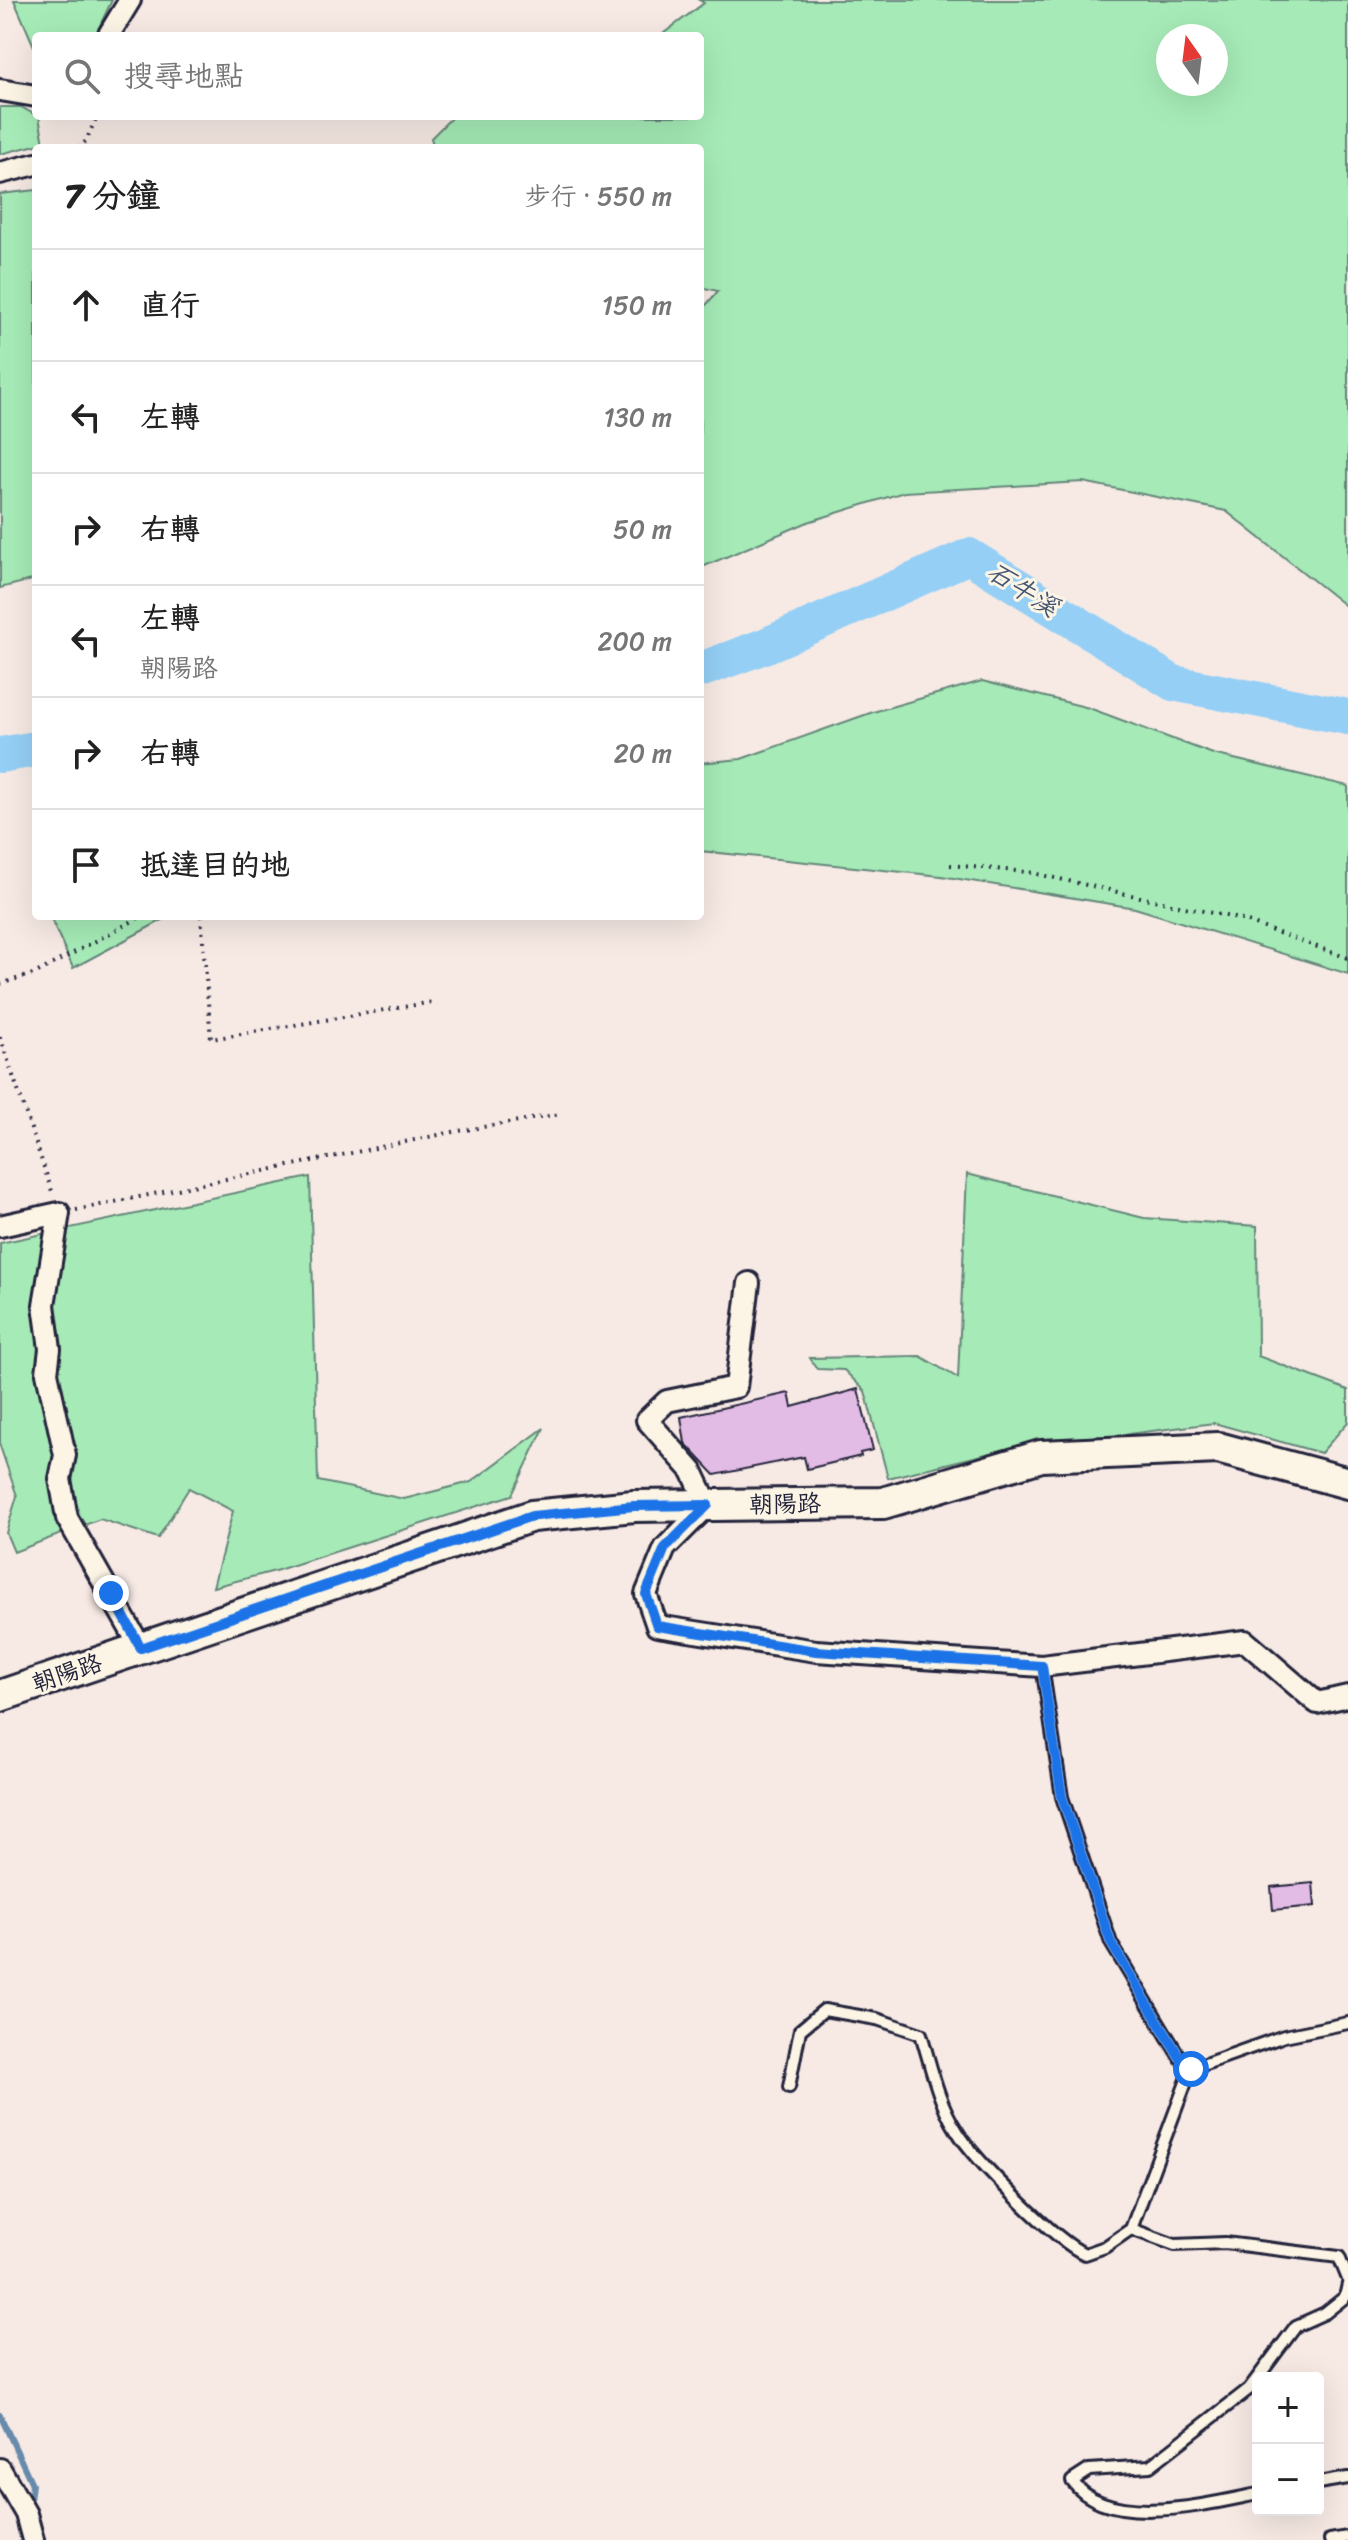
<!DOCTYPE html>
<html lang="zh-TW">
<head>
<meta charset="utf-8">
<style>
	body { margin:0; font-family:Sriracha,"LXGW WenKai TC",sans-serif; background:#f2f2f2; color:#222 }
	.controls { position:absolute; right:24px; bottom:24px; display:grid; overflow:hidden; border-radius:8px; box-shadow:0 8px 32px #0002 }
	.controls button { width:72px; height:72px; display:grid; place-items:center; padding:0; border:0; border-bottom:2px solid #e0e0e0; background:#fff; color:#222; font:40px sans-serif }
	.compass { position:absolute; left:1156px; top:24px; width:72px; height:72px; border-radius:50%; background:#fff; box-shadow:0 8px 32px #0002; rotate:346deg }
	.stop { position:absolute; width:24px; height:24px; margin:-18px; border:6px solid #1a73e8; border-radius:50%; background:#fff }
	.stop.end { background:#1a73e8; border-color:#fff; box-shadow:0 2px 8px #0008 }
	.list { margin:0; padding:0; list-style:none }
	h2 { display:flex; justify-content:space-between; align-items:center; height:104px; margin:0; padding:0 32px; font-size:34px }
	h2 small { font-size:26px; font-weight:400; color:#767676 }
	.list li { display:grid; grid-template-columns:52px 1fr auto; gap:24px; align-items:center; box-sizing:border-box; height:112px; padding:0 32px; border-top:2px solid #e0e0e0 }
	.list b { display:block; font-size:30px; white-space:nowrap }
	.list p { margin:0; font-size:26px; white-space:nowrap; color:#767676 }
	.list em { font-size:26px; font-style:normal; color:#767676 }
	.icon { flex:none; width:44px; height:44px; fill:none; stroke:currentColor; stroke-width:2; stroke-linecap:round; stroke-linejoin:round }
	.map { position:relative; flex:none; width:1348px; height:2540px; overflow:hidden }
	.search { position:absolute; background:#fff; box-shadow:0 8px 32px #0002; left:32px; top:32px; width:672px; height:88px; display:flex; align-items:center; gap:20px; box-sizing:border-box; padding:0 28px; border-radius:8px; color:#767676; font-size:30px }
	.panel { position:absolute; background:#fff; box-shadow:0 8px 32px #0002; left:32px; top:144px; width:672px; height:776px; border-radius:8px }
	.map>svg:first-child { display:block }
	.green { fill:#a6ebb7; stroke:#648679; stroke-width:2; fill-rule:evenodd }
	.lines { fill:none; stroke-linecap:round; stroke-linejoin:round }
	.stream { stroke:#678aab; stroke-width:6 }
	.river { stroke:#95cff5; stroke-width:36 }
	.building { fill:#e3bce5; stroke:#22223b; stroke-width:2 }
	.lane-casing { stroke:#22223b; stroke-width:16 }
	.street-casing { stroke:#22223b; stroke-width:26 }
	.secondary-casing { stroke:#22223b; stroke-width:36 }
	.path { stroke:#22223b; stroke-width:4; stroke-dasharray:2 6; stroke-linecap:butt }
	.lane { stroke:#fcf5e5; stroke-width:10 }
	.street { stroke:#fcf5e5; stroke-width:20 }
	.secondary { stroke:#fcf5e5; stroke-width:30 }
	.route { stroke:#1a73e8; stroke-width:10 }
	.labels { text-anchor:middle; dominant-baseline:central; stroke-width:6; stroke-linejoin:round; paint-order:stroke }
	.street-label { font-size:24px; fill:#22223b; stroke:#fcf5e5 }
	.water-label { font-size:26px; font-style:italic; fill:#445673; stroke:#fcf5e5 }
</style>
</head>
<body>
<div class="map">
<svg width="1348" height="2540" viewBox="0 0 1348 2540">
	<rect width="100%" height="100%" fill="#f7eae5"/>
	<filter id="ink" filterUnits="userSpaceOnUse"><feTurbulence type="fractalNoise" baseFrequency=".0125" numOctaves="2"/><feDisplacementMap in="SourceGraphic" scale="16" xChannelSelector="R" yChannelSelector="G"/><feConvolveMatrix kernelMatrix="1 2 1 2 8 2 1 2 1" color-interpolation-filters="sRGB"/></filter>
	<g filter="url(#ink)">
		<!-- green -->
		<path class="green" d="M14,0H112L95,36H36V51Z
			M699,0H1348V608L1226,511L1083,482L904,492L808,522L700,568V312L718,291L700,287V148H434L431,138L453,116H700V36H660L704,3ZM1168,36H1216V84H1168Z
			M0,107H21L39,117L44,143L0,154Z
			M36,190V579L0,588V194Z
			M982,681L1089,708L1213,754L1348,786V974L1135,908L941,876L700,851V763L741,759L873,712Z
			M50,916H170L73,968Z
			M967,1174L1144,1218L1257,1226L1258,1356L1348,1390V1422L1321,1453L1214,1423L1003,1450L888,1478L865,1391L844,1370L817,1369L810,1358L920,1356L958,1378Z
			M310,1177L318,1481L404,1499L471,1482L544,1428L512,1495L275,1571L213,1587L233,1511L189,1488L158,1538L100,1519L14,1552L6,1533L17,1496L0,1446V1243Z"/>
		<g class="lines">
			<!-- stream -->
			<path class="stream" d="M0,2415L32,2484L29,2509"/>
			<!-- river -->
			<path class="river" d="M700,670L767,645L969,556L1173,683L1348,717
				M0,755L36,749"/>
		</g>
		<!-- building -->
		<path class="building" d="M858,1389L873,1450L860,1453L861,1456L807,1469L804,1457L715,1475L685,1443L681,1417L789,1393L792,1407Z
			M1313,1883L1315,1906L1273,1910L1271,1887Z"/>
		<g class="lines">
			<!-- lane casing -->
			<g class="lane-casing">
				<path id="lane" d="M1042,1666L1062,1797L1111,1943L1179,2056L1191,2069L1131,2229L1175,2245L1225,2243L1339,2257L1348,2279
					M1191,2069L1284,2036L1348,2023
					M789,2087L800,2030L824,2010L877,2019L921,2034C931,2066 938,2102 957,2131C974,2159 1057,2242 1085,2254L1105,2247L1131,2229
					M1318,2483L1348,2478
					M1258,2494C1208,2504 1107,2530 1072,2481L1089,2470L1150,2466L1249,2389L1296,2326L1325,2313L1345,2297L1348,2284
					M1330,2540L1348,2537"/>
			</g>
			<!-- street casing -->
			<g class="street-casing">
				<path id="street" d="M108,36L130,0
					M0,90L36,96
					M0,173L36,164
					M0,1226L59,1213L44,1305L50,1349L47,1373L65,1455L60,1479L67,1518L141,1648
					M749,1283L736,1387L667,1401L647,1420L692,1471L708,1505L665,1548L646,1594L657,1626L816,1651L1042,1666L1245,1641L1317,1703L1348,1696
					M0,2469L26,2514L33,2540"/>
			</g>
			<!-- secondary casing -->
			<g class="secondary-casing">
				<path id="secondary" d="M0,1696L532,1516L634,1506L883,1503L1041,1456L1218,1448L1348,1483"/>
			</g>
			<!-- path -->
			<path class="path" d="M78,148L86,141L97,116
				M950,865L1028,872L1239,919L1348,958
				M201,916L211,1039L433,1002
				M0,984L36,973L142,916
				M0,1037L53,1194
				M76,1210L453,1132L561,1114"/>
			<!-- lane -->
			<use href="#lane" class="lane"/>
			<!-- street -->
			<use href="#street" class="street"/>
			<!-- secondary -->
			<use href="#secondary" class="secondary"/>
		</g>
	</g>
	<g class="lines" filter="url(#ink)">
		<!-- route -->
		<path class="route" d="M111,1593L141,1648L532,1516L634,1506L708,1505L665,1548L646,1594L657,1626L816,1651L1042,1666L1062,1797L1111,1943L1179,2056L1191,2069"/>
	</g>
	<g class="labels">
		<!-- street labels -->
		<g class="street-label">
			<text transform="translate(785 1504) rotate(-1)">朝陽路</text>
			<text transform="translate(67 1673) rotate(-19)">朝陽路</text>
		</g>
		<!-- water labels -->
		<g class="water-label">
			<text transform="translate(1023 589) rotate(32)">石牛溪</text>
		</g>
	</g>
</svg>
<div class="controls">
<button>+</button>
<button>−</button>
</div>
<svg class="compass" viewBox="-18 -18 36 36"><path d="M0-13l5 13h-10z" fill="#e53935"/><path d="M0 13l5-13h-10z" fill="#767676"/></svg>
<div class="stop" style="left:1191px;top:2069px"></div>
<div class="stop end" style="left:111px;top:1593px"></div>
<div class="search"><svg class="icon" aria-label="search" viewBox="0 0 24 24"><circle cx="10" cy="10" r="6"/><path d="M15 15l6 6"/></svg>搜尋地點</div>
<section class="panel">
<h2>7 分鐘<small>步行 · 550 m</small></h2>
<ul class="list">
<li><svg class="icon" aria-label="ahead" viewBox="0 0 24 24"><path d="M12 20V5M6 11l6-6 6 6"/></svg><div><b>直行</b></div><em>150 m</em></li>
<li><svg class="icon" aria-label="left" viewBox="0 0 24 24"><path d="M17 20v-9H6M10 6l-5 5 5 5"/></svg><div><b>左轉</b></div><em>130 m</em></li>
<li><svg class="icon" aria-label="right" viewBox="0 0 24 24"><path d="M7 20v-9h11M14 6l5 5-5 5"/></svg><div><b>右轉</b></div><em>50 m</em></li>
<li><svg class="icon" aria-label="left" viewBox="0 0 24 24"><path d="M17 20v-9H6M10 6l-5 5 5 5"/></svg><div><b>左轉</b><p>朝陽路</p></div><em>200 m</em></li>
<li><svg class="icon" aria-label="right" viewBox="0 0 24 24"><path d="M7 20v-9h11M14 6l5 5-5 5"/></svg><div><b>右轉</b></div><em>20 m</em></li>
<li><svg class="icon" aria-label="arrive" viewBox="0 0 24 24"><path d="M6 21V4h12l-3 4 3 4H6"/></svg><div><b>抵達目的地</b></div></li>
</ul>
</section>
</div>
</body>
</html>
